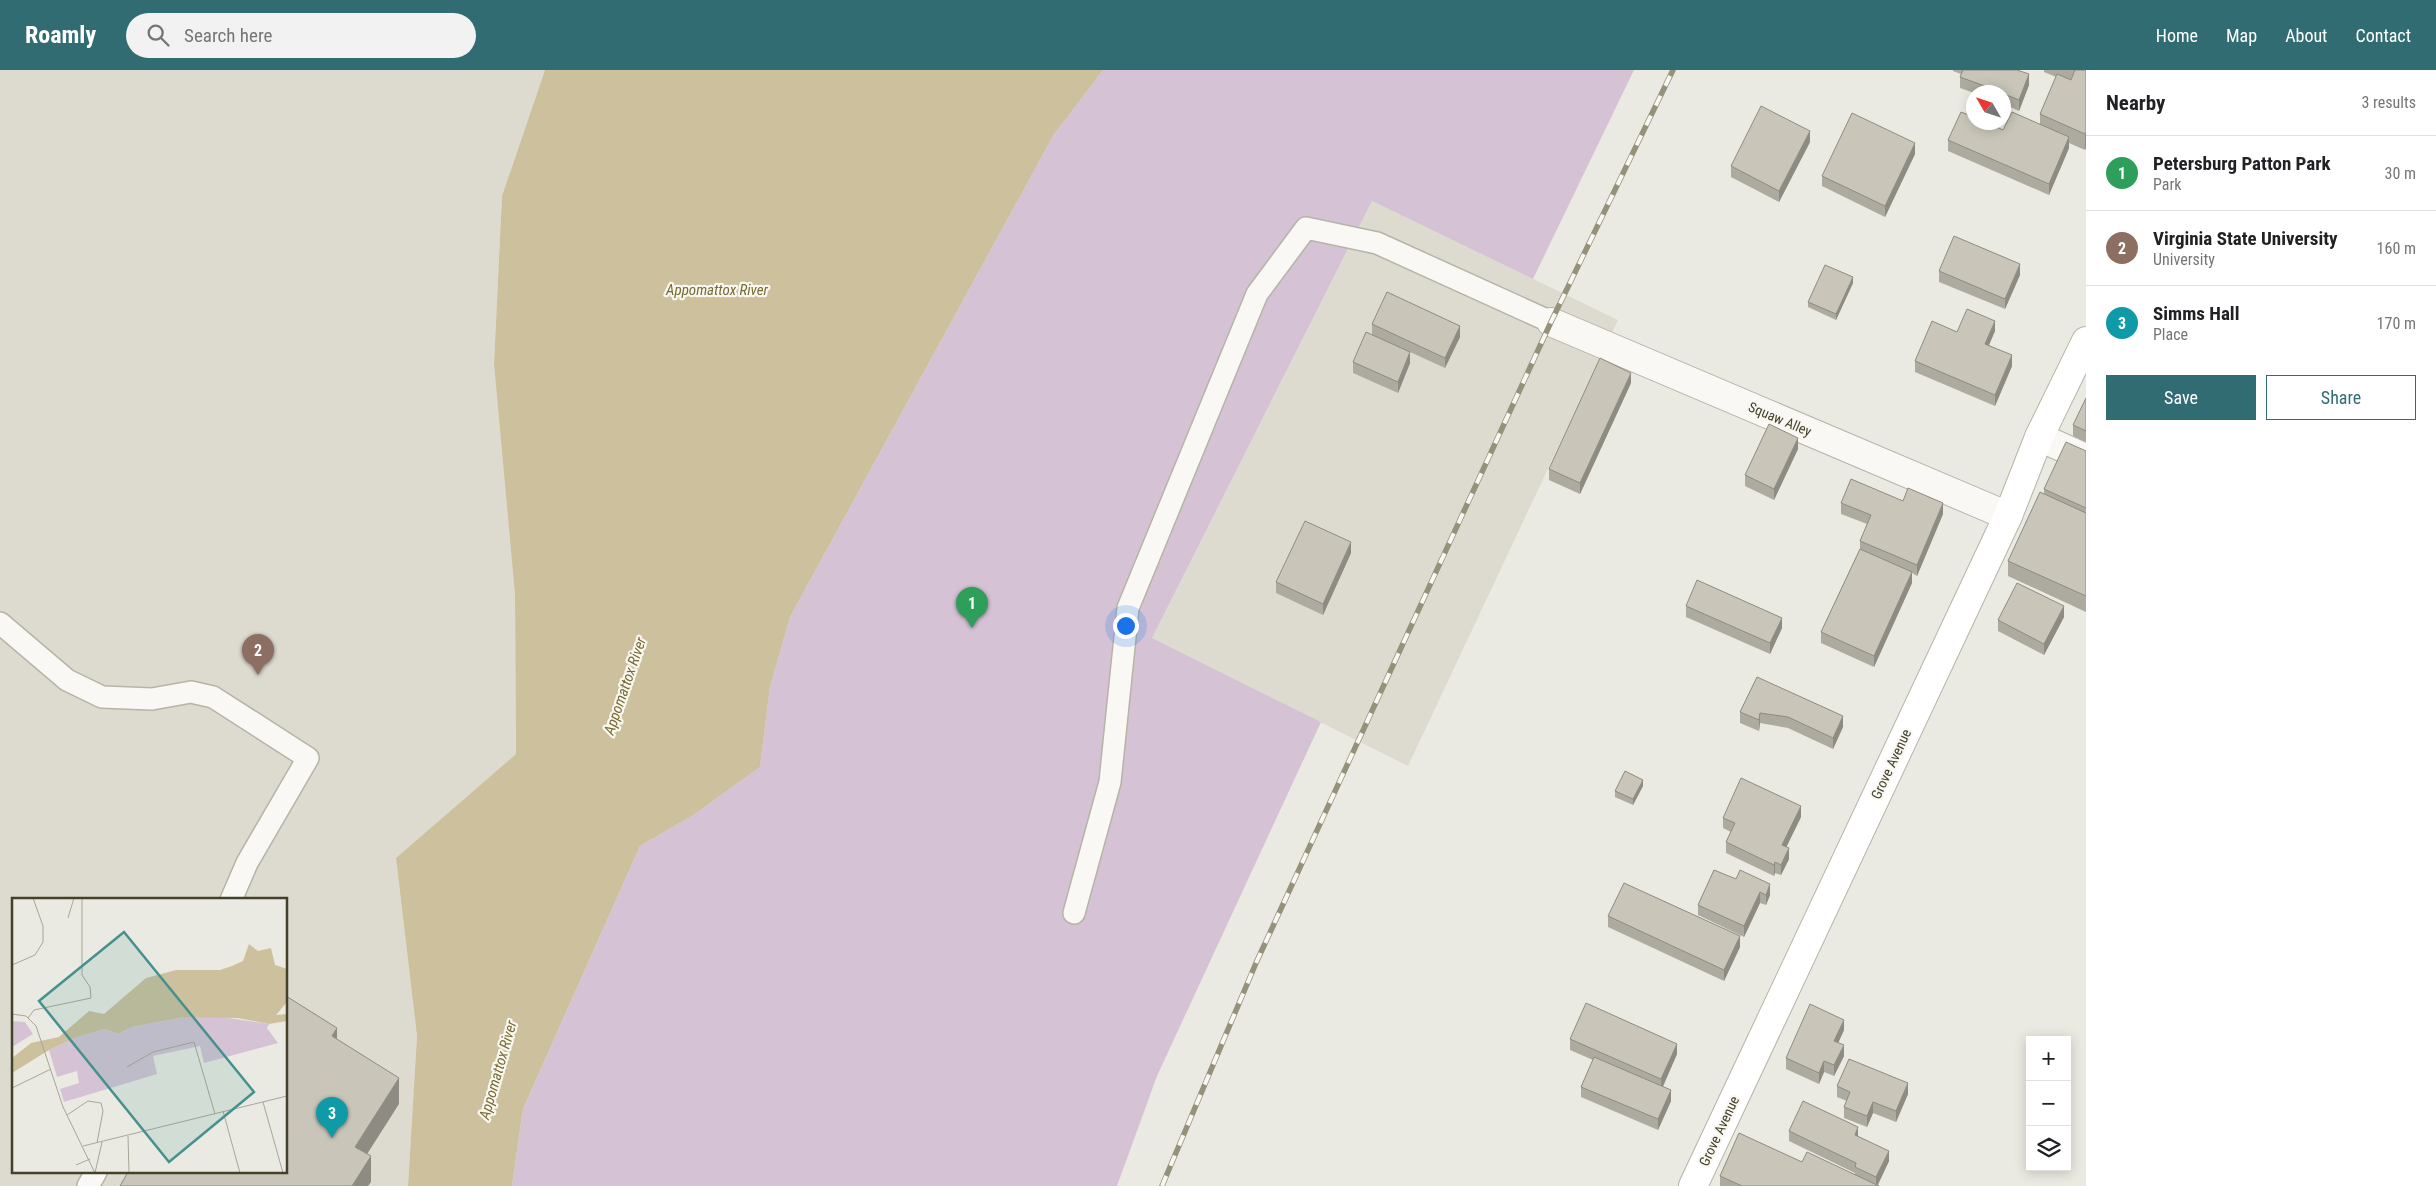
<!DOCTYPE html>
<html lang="en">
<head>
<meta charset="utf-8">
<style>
	body { margin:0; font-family:"Roboto Condensed",sans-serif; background:#f2f2f2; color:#202124 }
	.controls { position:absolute; right:15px; bottom:15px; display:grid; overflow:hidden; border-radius:0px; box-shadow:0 2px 12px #0003 }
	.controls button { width:45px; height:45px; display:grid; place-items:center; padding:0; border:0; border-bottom:1px solid #e0e0e0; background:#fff; color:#202124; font:25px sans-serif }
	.compass { position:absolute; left:1966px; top:15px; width:45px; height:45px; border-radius:50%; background:#fff; box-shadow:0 2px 12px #0003; rotate:309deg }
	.you { position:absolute; left:1125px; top:555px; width:18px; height:18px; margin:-12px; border:4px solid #fff; border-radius:50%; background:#1a73e8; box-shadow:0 0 0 8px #1a73e833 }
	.badge { display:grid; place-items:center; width:32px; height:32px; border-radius:50%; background:#316c72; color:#fff; font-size:16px; font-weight:700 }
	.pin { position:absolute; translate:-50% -41px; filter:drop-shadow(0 1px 2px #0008) }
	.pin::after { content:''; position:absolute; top:26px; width:18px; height:15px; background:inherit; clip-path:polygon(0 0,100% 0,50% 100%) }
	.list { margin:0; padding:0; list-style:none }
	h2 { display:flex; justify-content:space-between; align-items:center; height:65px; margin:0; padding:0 20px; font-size:21px }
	h2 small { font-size:16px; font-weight:400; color:#757577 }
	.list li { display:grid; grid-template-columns:32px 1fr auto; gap:15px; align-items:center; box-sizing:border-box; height:75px; padding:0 20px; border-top:1px solid #e0e0e0 }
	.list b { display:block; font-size:19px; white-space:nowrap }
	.list p { margin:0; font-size:16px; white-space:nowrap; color:#757577 }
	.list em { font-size:16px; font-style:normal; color:#757577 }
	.actions { display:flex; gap:10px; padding:15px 20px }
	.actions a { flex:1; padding:11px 0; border:1px solid #316c72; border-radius:0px; text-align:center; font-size:18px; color:#316c72 }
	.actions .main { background:#316c72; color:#fff }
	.icon { flex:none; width:28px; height:28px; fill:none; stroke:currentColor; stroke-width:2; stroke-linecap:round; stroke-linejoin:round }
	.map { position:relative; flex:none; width:2086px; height:1116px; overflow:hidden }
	header { display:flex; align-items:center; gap:30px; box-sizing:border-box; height:70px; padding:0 25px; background:#316c72; color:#fff }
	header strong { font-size:24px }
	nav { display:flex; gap:28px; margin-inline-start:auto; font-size:18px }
	.search { width:350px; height:45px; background:#f2f2f2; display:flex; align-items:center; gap:12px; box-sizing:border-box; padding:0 18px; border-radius:28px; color:#757577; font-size:19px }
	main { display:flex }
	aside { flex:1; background:#fff }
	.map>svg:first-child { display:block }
	.built { fill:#dddbd0; fill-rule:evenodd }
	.green { fill:#d5c3d5 }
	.water { fill:#ccc09d }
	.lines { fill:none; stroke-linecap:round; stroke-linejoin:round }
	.lane-casing { stroke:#b6b4a7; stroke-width:24 }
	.street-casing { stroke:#b6b4a7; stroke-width:30 }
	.secondary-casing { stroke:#b6b4a7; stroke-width:30 }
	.lane { stroke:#f9f8f5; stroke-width:21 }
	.street { stroke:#f9f8f5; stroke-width:28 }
	.secondary { stroke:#fff; stroke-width:28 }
	.rail-casing { stroke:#95917b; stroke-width:5.5 }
	.rail { stroke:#f8f7f2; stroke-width:4; stroke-dasharray:11; stroke-linecap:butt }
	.wall { fill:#adaa9f }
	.shaded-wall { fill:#8d8b82 }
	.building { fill:#c9c6b9; stroke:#8d8b82 }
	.labels { text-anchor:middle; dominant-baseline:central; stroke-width:4.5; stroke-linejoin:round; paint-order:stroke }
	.street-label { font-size:14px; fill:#44402a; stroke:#f8f7f2 }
	.water-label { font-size:15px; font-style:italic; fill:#796a32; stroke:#f8f7f2 }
	.inset-road { fill:none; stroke:#a8a698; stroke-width:1 }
	.view { fill:#45918f; fill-opacity:0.15; stroke:#45918f; stroke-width:2.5 }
	.inset-edge { fill:none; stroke:#44402a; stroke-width:2.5 }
</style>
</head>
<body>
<header>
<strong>Roamly</strong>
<div class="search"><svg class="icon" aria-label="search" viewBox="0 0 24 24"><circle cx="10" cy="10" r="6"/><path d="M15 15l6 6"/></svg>Search here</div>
<nav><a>Home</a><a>Map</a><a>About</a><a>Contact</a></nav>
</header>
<main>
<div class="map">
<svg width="2086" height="1116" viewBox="0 0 2086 1116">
	<rect width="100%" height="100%" fill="#ebeae2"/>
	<!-- built -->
	<path class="built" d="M0,0H545L502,126L494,294L515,525L516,684L396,788L417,966L408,1116H0ZM14,830H286V1102H14Z
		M1372,131L1618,250L1408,696L1152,568Z"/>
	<!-- green -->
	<path class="green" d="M1103,0H1634L1533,209L1372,131L1152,568L1321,652L1157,1006L1117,1116H512L523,1039L640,776L695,744L760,697L770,617L790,547L1053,66Z"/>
	<!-- water -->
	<path class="water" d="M545,0H1103L1053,66L790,547L770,617L760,697L695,744L640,776L523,1039L512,1116H408L417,966L396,788L516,684L515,525L494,294L502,126Z"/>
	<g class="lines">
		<!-- lane casing -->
		<g class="lane-casing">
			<path id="lane" d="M0,553L67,610L102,627L152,629L191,622L213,627L308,688L247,793L231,830
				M1074,843L1110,712L1128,538L1257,224L1306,158L1377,173L1551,252
				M88,1116L96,1102"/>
		</g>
		<!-- street casing -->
		<g class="street-casing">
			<path id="street" d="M1551,252L2008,446
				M2039,367L2086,388"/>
		</g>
		<!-- secondary casing -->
		<g class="secondary-casing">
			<path id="secondary" d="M1693,1116L2008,446L2039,367L2086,271"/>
		</g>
		<!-- lane -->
		<use href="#lane" class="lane"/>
		<!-- street -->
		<use href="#street" class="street"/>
		<!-- secondary -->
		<use href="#secondary" class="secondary"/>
		<!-- rail casing -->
		<g class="rail-casing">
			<path id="rail" d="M1162,1116L1256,893L1551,252L1673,0"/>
		</g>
		<!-- rail -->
		<use href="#rail" class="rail"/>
	</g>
	<!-- wall -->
	<path class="wall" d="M1953,0H2017L2029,15L2019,41L2004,34V22L1974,23L1960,18V7L1961,4L1953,1Z
		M2044,0H2086L2085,80L2069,73V78L2049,125L1948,81V70L2040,54V44L2056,7L2044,2Z
		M1810,72L1779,132L1731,107V96Z
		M1915,84L1885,147L1822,116V106Z
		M1939,201L2020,205L2005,239L1939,212Z
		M1853,213L1836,250L1808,237V232Z
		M1372,254L1460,267L1445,298L1410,282V293L1398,323L1353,303V292L1372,265Z
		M1995,261L1989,275L2012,296L1995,336L1915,302V291L1957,262Z
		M1631,313L1580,424L1549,410V399Z
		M2086,328V372L2073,366V355Z
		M1798,379L1774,430L1745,416V405Z
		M2086,381V542L2008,506V491L2044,423V419Z
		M1903,431L1943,444L1917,506L1912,503V513L1874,597L1821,573V562L1860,479V471L1867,454L1841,444V433Z
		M1351,483L1323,545L1276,523V512Z
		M1686,536L1782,558L1770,584L1686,547Z
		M2064,547L2044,585L1998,561V550Z
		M1757,607L1843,657L1833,679L1788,658L1760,653L1759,661L1740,653V642Z
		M1643,716L1633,735L1615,727V721Z
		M1801,747L1786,777L1789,789L1781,805L1775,803L1774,806L1726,783V772L1731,762L1723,758V748Z
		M1714,800L1770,825L1766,835L1760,833L1744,867L1698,845V835Z
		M1608,846L1740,877L1724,911L1608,857Z
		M1844,960L1838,973L1844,986L1834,1006L1824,1002L1819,1014L1786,999V988Z
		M1570,969L1677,984L1663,1017L1671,1031L1658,1060L1581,1027V1017L1593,990L1570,980Z
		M1837,1016L1908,1024L1896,1052L1873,1043L1867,1057L1844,1048V1037L1847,1031L1837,1027Z
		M1789,1061L1858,1066L1889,1091L1878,1115L1879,1116H1720V1106L1802,1092L1855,1104V1103L1789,1071Z"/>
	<!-- shaded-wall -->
	<path class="shaded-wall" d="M2029,4V15L2019,41V30Z
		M1810,61V72L1779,132V121Z
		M2086,62V78L2085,80V64Z
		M2069,67V78L2049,125V114Z
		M1915,73V84L1885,147V136Z
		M2020,194V205L2005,239V229Z
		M1853,207V213L1836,250V244Z
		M1995,251V261L1985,284V274Z
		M1460,256V267L1445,298V288Z
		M1410,282V293L1398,323V312Z
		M2012,285V296L1995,336V325Z
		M1631,303V313L1580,424V413Z
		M1798,368V379L1774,430V419Z
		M1943,433V444L1917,506V495Z
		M1351,472V483L1323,545V534Z
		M1912,502V513L1874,597V586Z
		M2064,536V547L2044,585V574Z
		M1782,548V558L1770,584V573Z
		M1760,643V653L1759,661V650Z
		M1843,646V657L1833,679V668Z
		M1643,710V716L1633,735V729Z
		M1801,736V747L1782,786V775Z
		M1789,778V789L1781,805V795Z
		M1775,792V803L1774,806V795Z
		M1770,814V825L1766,835V825Z
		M1760,822V833L1744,867V856Z
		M1740,866V877L1724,911V900Z
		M1844,950V960L1834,982V971Z
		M337,958V984L332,966Z
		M1677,974V984L1661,1020V1009Z
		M1844,975V986L1834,1006V995Z
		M1824,991V1002L1819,1014V1003Z
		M399,1008V1034L355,1103V1077Z
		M1908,1013V1024L1896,1052V1041Z
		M1671,1020V1031L1658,1060V1049Z
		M1873,1032V1043L1867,1057V1046Z
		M1858,1057V1068L1855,1065Z
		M1889,1081V1091L1877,1116H1876V1107Z
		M371,1086V1112L368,1116H352Z"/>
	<!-- building -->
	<path class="building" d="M1963,0H2017L2029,4L2019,30L2004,24V22H2001L1960,7Z
		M2075,0H2086V62L2085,64L2040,44L2057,4L2071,10Z
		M1761,36L1810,61L1779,121L1731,96Z
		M1961,42L1974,47V52H1986L2003,60L2012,42L2069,67L2049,114L1948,70Z
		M1852,43L1915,73L1885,136L1822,106Z
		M1954,166L2020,194L2005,229L1939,201Z
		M1825,195L1853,207L1836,244L1808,232Z
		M1387,222L1460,256L1445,288L1372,254Z
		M1967,239L1995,251L1985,274L2012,285L1995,325L1915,291L1932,251L1957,262Z
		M1366,262L1410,282L1398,312L1353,292Z
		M1600,288L1631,303L1580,413L1549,399Z
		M2086,328V361L2073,355Z
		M1769,354L1798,368L1774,419L1745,405Z
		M2066,372L2086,381V438L2044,419Z
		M1851,409L1903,431L1908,418L1943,433L1917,495L1860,471L1871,445L1841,433Z
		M2040,422L2086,443V526L2008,491Z
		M1305,451L1351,472L1323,534L1276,512Z
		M1860,479L1912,502L1874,586L1821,562Z
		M1697,510L1782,548L1770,573L1686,536Z
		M2017,513L2064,536L2044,574L1998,550Z
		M1757,607L1843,646L1833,668L1788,647L1760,643L1759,650L1740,642Z
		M1625,701L1643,710L1633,729L1615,721Z
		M1741,708L1801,736L1782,775L1789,778L1781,795L1775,792L1774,795L1726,772L1735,753L1723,748Z
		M1714,800L1736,809L1740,800L1770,814L1766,825L1760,822L1744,856L1698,835Z
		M1624,813L1740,866L1724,900L1608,846Z
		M286,926L337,958L332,966L399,1008L355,1077L371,1086L352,1116H120L128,1102H286Z
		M1586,933L1677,974L1661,1009L1570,969Z
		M1810,934L1844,950L1834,971L1844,975L1834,995L1824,991L1819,1003L1786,988Z
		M1594,987L1671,1020L1658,1049L1581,1017Z
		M1849,989L1908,1013L1896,1041L1873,1032L1867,1046L1844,1037L1850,1022L1837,1016Z
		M1803,1031L1858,1057L1855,1065L1889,1081L1876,1107L1855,1097L1856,1093L1789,1061Z
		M1739,1063L1802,1092L1807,1082L1879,1116H1742L1720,1106Z"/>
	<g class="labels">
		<!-- street labels -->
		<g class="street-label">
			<text transform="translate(1780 349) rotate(23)">Squaw Alley</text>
			<text transform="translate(1891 694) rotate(-65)">Grove Avenue</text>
			<text transform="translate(1719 1061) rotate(-65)">Grove Avenue</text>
		</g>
		<!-- water labels -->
		<g class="water-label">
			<text x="717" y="220">Appomattox River</text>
			<text transform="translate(625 616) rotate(-71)">Appomattox River</text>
			<text transform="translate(498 1000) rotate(-74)">Appomattox River</text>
		</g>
	</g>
	<!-- overview -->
	<g transform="translate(12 828)">
		<rect width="275" height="275" fill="#ebeae2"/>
		<path d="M203,118L257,126L255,130L266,145L192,165L188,148L141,158L145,176L52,204L48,191L67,185L65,173L45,179L37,152L65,139L93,131L106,136L120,129L173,119ZM0,123L13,124L21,136L0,149Z" fill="#d5c3d5"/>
		<path d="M237,46L246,53L259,50L263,67L275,71V104L264,117L275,116V123L257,126L226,120L173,119L120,129L106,136L93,131L65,139L37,152L0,175V160L19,145L47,139L77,113L92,116L134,80L164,72H208L220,68L231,63Z" fill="#ccc09d"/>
		<path class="inset-road" d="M56,20L62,0M0,67L23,57L31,44V28L21,0M0,116L14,118L24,128L51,209L83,275M16,120L22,112L79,100L78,89L70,77V0M115,169L141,154L182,144L203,216M0,190L39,171M251,204L271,275M211,213L228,275M55,217L76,203L89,205L91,213L85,245M116,238L117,275M71,248L275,198M64,267L78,261M83,275L90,244"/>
		<path class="view" d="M112,34L242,194L157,264L27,103Z"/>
		<rect width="275" height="275" class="inset-edge"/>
	</g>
</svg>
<div class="controls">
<button>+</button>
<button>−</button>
<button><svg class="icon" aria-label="layers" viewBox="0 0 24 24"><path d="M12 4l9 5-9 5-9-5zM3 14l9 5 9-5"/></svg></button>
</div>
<svg class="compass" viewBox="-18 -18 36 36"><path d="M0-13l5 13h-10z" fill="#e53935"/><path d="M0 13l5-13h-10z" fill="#757577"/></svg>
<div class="you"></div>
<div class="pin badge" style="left:972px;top:558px;background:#2e9e5b">1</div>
<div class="pin badge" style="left:258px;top:605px;background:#8d6e63">2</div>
<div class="pin badge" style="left:332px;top:1068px;background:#0f9aa8">3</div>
</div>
<aside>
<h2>Nearby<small>3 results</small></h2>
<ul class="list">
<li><span class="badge" style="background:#2e9e5b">1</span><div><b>Petersburg Patton Park</b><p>Park</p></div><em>30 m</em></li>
<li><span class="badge" style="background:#8d6e63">2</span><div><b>Virginia State University</b><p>University</p></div><em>160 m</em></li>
<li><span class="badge" style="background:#0f9aa8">3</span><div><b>Simms Hall</b><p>Place</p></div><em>170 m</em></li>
</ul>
<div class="actions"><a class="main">Save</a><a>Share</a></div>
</aside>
</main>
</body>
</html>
